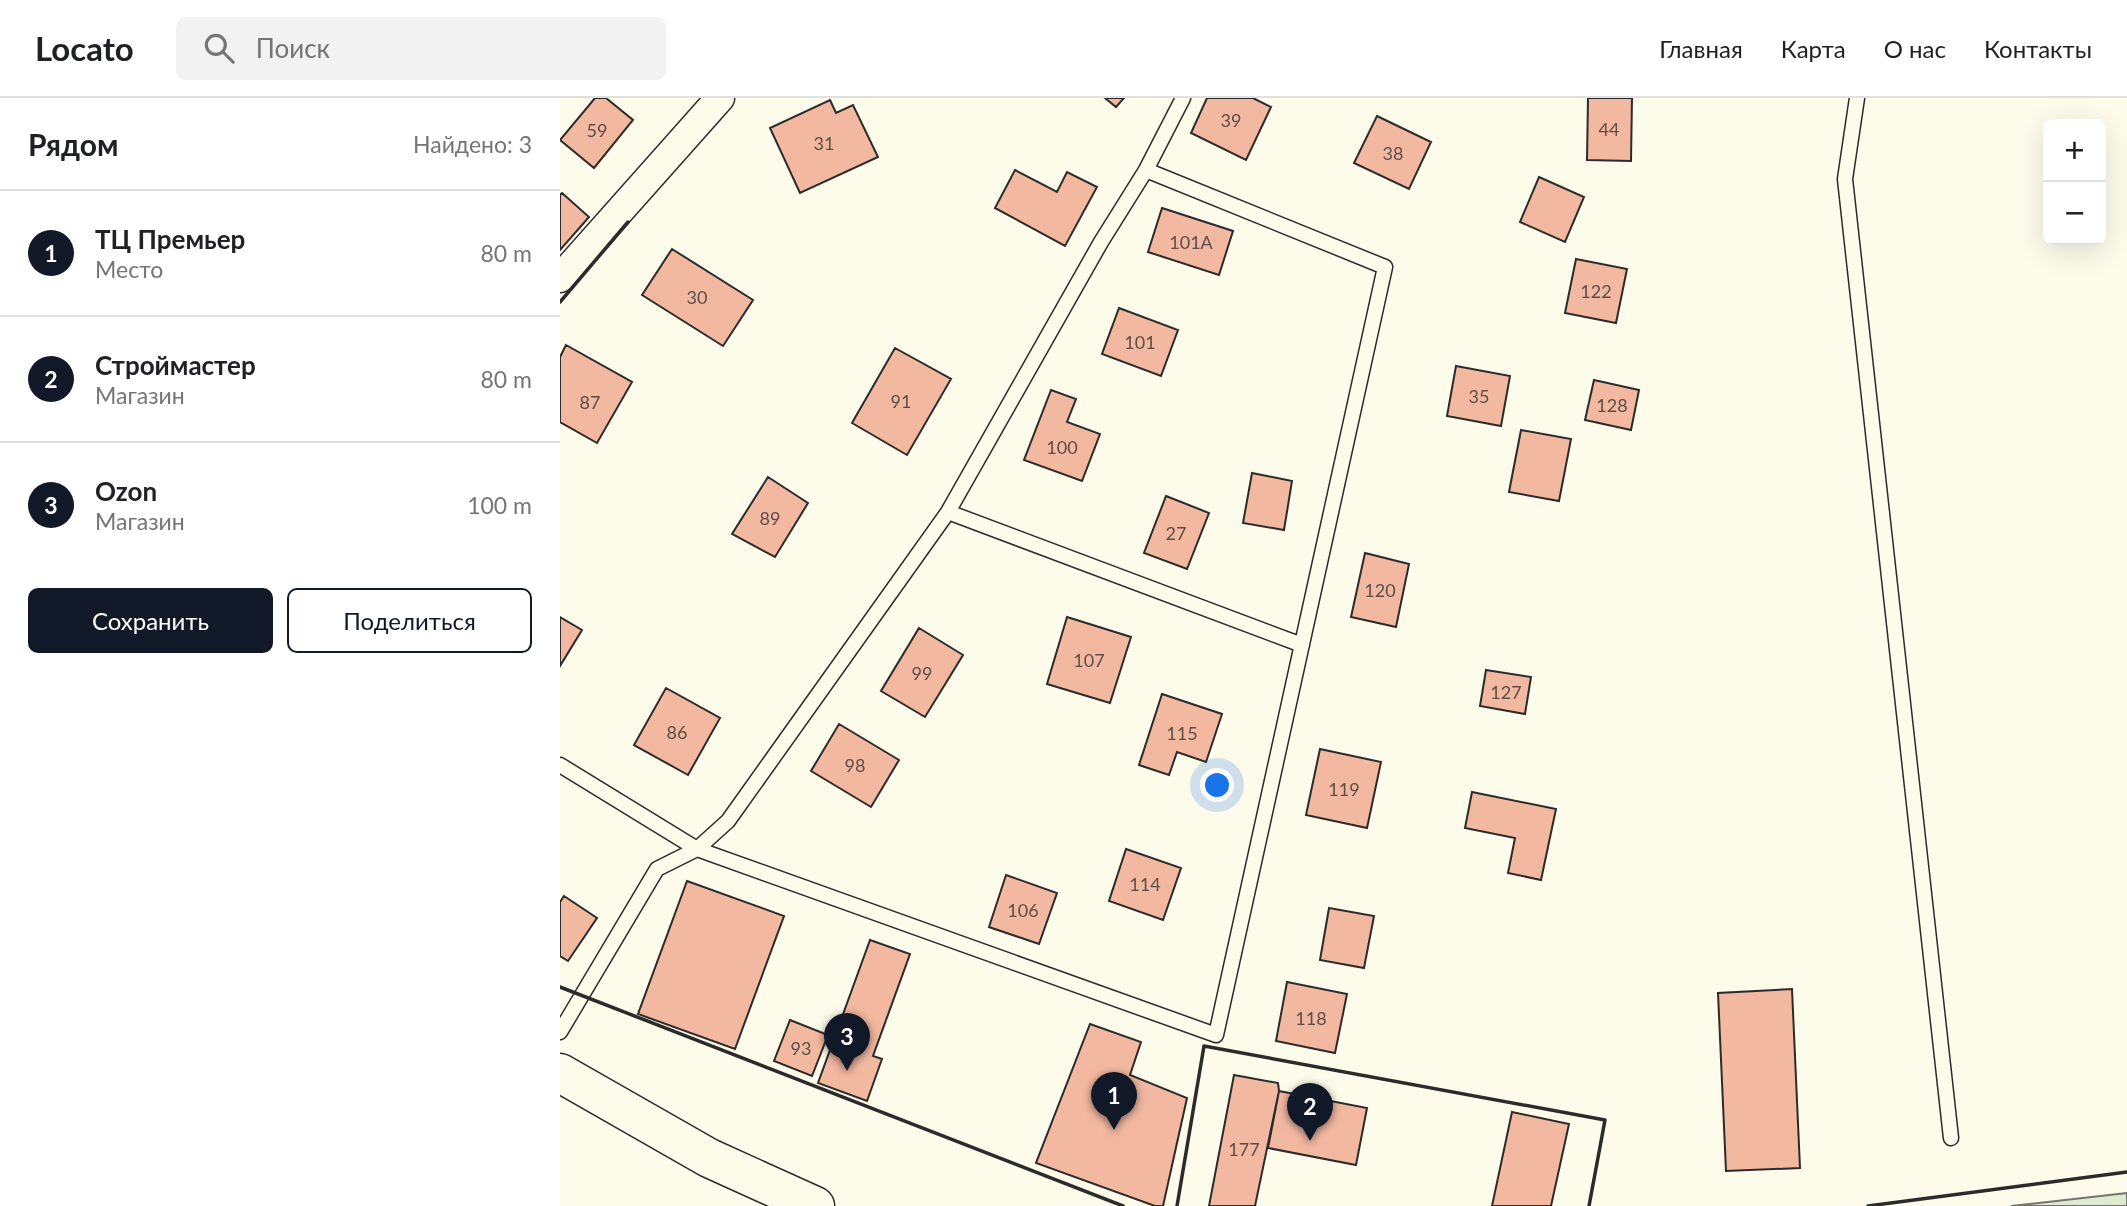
<!DOCTYPE html>
<html lang="ru">
<head>
<meta charset="utf-8">
<style>
	body { margin:0; font-family:Lato,sans-serif; background:#f2f2f2; color:#202124 }
	.controls { position:absolute; right:21px; top:21px; display:grid; overflow:hidden; border-radius:10px; box-shadow:0 7px 28px #0002 }
	.controls button { width:63px; height:63px; display:grid; place-items:center; padding:0; border:0; border-bottom:2px solid #e0e0e0; background:#fff; color:#202124; font:35px sans-serif }
	.you { position:absolute; left:658px; top:688px; width:24px; height:24px; margin:-18px; border:5px solid #fff; border-radius:50%; background:#1a73e8; box-shadow:0 0 0 10px #1a73e833 }
	.badge { display:grid; place-items:center; width:46px; height:46px; border-radius:50%; background:#111827; color:#fff; font-size:23px; font-weight:700 }
	.pin { position:absolute; translate:-50% -58px; filter:drop-shadow(0 2px 4px #0008) }
	.pin::after { content:''; position:absolute; top:37px; width:24px; height:21px; background:inherit; clip-path:polygon(0 0,100% 0,50% 100%) }
	.list { margin:0; padding:0; list-style:none }
	h2 { display:flex; justify-content:space-between; align-items:center; height:91px; margin:0; padding:0 28px; font-size:30px }
	h2 small { font-size:23px; font-weight:400; color:#757577 }
	.list li { display:grid; grid-template-columns:46px 1fr auto; gap:21px; align-items:center; box-sizing:border-box; height:126px; padding:0 28px; border-top:2px solid #e0e0e0 }
	.list b { display:block; font-size:26px; white-space:nowrap }
	.list p { margin:0; font-size:23px; white-space:nowrap; color:#757577 }
	.list em { font-size:23px; font-style:normal; color:#757577 }
	.actions { display:flex; gap:14px; padding:21px 28px }
	.actions a { flex:1; padding:16px 0; border:2px solid #111827; border-radius:10px; text-align:center; font-size:24px; color:#111827 }
	.actions .main { background:#111827; color:#fff }
	.icon { flex:none; width:38px; height:38px; fill:none; stroke:currentColor; stroke-width:2; stroke-linecap:round; stroke-linejoin:round }
	.map { position:relative; flex:none; width:1567px; height:1108px; overflow:hidden }
	header { display:flex; align-items:center; gap:42px; box-sizing:border-box; height:98px; padding:0 35px; background:#fff; border-bottom:2px solid #e0e0e0 }
	header strong { font-size:33px }
	nav { display:flex; gap:38px; margin-inline-start:auto; font-size:24px }
	.search { width:490px; height:63px; background:#f2f2f2; display:flex; align-items:center; gap:18px; box-sizing:border-box; padding:0 24px; border-radius:10px; color:#757577; font-size:26px }
	main { display:flex }
	aside { flex:1; background:#fff }
	.map>svg:first-child { display:block }
	.forest { fill:url(#forest-crowns); stroke:#74746e; stroke-width:2 }
	.building { fill:#f2b8a0; stroke:#2b2b2b; stroke-width:2 }
	.lines { fill:none; stroke-linecap:round; stroke-linejoin:round }
	.lane-casing { stroke:#2b2b2b; stroke-width:17 }
	.street-casing { stroke:#2b2b2b; stroke-width:31 }
	.primary-casing { stroke:#2b2b2b; stroke-width:41 }
	.lane { stroke:#fdfbea; stroke-width:14 }
	.street { stroke:#fdfbea; stroke-width:28 }
	.primary { stroke:#fdfbea; stroke-width:38 }
	.wall { stroke:#2b2b2b; stroke-width:3.5 }
	.labels { text-anchor:middle; dominant-baseline:central; stroke-width:5; stroke-linejoin:round; paint-order:stroke }
	.number-label { font-size:18px; fill:#5d4e48 }
</style>
</head>
<body>
<header>
<strong>Locato</strong>
<div class="search"><svg class="icon" aria-label="search" viewBox="0 0 24 24"><circle cx="10" cy="10" r="6"/><path d="M15 15l6 6"/></svg>Поиск</div>
<nav><a>Главная</a><a>Карта</a><a>О нас</a><a>Контакты</a></nav>
</header>
<main>
<aside>
<h2>Рядом<small>Найдено: 3</small></h2>
<ul class="list">
<li><span class="badge">1</span><div><b>ТЦ Премьер</b><p>Место</p></div><em>80 m</em></li>
<li><span class="badge">2</span><div><b>Строймастер</b><p>Магазин</p></div><em>80 m</em></li>
<li><span class="badge">3</span><div><b>Ozon</b><p>Магазин</p></div><em>100 m</em></li>
</ul>
<div class="actions"><a class="main">Сохранить</a><a>Поделиться</a></div>
</aside>
<div class="map">
<svg width="1567" height="1108" viewBox="0 0 1567 1108">
	<defs>
		<pattern id="forest-crowns" width="20" height="18" patternUnits="userSpaceOnUse" patternTransform="scale(1.75)"><rect width="20" height="18" fill="#deebd1"/><path d="M2 6a3 3 0 1 1 6 0M12 15a3 3 0 1 1 6 0" fill="none" stroke="#bfcab4"/></pattern>
	</defs>
	<rect width="100%" height="100%" fill="#fdfbea"/>
	<!-- forest -->
	<path class="forest" d="M1567,1095V1108H1451Z"/>
	<!-- building -->
	<path class="building" d="M35,0H46L73,22L34,70L0,42Z
		M545,0H564L556,9Z
		M647,0H693L711,9L686,62L631,35Z
		M1028,0H1072L1071,63L1027,62Z
		M270,2L276,15L293,7L318,59L240,95L210,30Z
		M817,18L871,44L849,91L794,65Z
		M455,72L497,94L507,74L537,89L505,148L435,110Z
		M979,79L1024,99L1005,144L960,124Z
		M2,95L29,119L0,152V97Z
		M602,110L673,133L659,177L588,154Z
		M112,151L193,202L163,248L82,197Z
		M1016,161L1067,171L1056,225L1005,215Z
		M559,210L618,232L601,278L542,256Z
		M6,247L72,284L37,345L0,324V259Z
		M335,250L391,281L347,357L292,325Z
		M896,268L950,278L941,328L887,318Z
		M1034,282L1079,292L1071,332L1025,322Z
		M491,292L516,301L507,324L540,336L522,383L464,362Z
		M961,332L1011,341L999,403L949,394Z
		M692,375L732,383L724,432L683,425Z
		M208,379L248,405L215,459L172,436Z
		M606,398L649,415L627,471L584,455Z
		M805,455L849,466L836,529L791,519Z
		M0,519L22,532L0,568Z
		M507,519L571,539L550,605L487,586Z
		M359,530L403,557L365,619L321,593Z
		M926,572L971,579L965,616L920,608Z
		M106,590L160,620L128,677L74,647Z
		M602,596L662,616L646,664L617,654L609,677L579,667Z
		M279,626L339,662L311,709L251,673Z
		M760,651L821,664L807,730L746,717Z
		M912,694L996,711L981,782L948,775L955,740L905,730Z
		M566,751L621,770L603,822L549,803Z
		M446,777L497,795L479,846L429,829Z
		M127,783L224,818L175,951L78,916Z
		M4,798L37,820L8,863L0,858V804Z
		M769,810L814,818L804,870L760,862Z
		M310,842L350,856L313,958L322,961L307,1003L258,985Z
		M727,884L787,896L775,955L716,943Z
		M1232,891L1240,1070L1166,1073L1158,895Z
		M230,922L268,937L252,978L214,963Z
		M530,926L581,944L570,977L627,1000L603,1108H595L476,1065Z
		M674,977L718,985L719,993L695,1108H649Z
		M719,993L807,1010L796,1067L708,1050Z
		M952,1014L1009,1026L991,1108H932Z"/>
	<g class="lines">
		<!-- lane casing -->
		<g class="lane-casing">
			<path id="lane" d="M1297,0L1285,81L1391,1040
				M388,414L742,547
				M0,667L137,751L656,937L825,169L586,72
				M0,934L97,771L137,751L168,723L388,414L541,144L586,72L623,0"/>
		</g>
		<!-- street casing -->
		<g class="street-casing">
			<path id="street" d="M0,180L160,0"/>
		</g>
		<!-- primary casing -->
		<g class="primary-casing">
			<path id="primary" d="M0,975L149,1060L255,1108"/>
		</g>
		<!-- lane -->
		<use href="#lane" class="lane"/>
		<!-- street -->
		<use href="#street" class="street"/>
		<!-- primary -->
		<use href="#primary" class="primary"/>
		<!-- wall -->
		<path class="wall" d="M0,204L68,124
			M0,889L563,1108
			M617,1108L644,948L1045,1022L1029,1108
			M1308,1108L1567,1074"/>
	</g>
	<g class="labels">
		<!-- number labels -->
		<g class="number-label">
			<text x="671" y="22">39</text>
			<text x="1049" y="31">44</text>
			<text x="37" y="32">59</text>
			<text x="264" y="45">31</text>
			<text x="833" y="55">38</text>
			<text x="631" y="144">101А</text>
			<text x="1036" y="193">122</text>
			<text x="137" y="199">30</text>
			<text x="580" y="244">101</text>
			<text x="919" y="298">35</text>
			<text x="341" y="303">91</text>
			<text x="30" y="304">87</text>
			<text x="1052" y="307">128</text>
			<text x="502" y="349">100</text>
			<text x="210" y="420">89</text>
			<text x="616" y="435">27</text>
			<text x="820" y="492">120</text>
			<text x="529" y="562">107</text>
			<text x="362" y="575">99</text>
			<text x="946" y="594">127</text>
			<text x="117" y="634">86</text>
			<text x="622" y="635">115</text>
			<text x="295" y="667">98</text>
			<text x="784" y="691">119</text>
			<text x="585" y="786">114</text>
			<text x="463" y="812">106</text>
			<text x="751" y="920">118</text>
			<text x="241" y="950">93</text>
			<text x="684" y="1051">177</text>
		</g>
	</g>
</svg>
<div class="controls">
<button>+</button>
<button>−</button>
</div>
<div class="you"></div>
<div class="pin badge" style="left:554px;top:1032px">1</div>
<div class="pin badge" style="left:750px;top:1043px">2</div>
<div class="pin badge" style="left:287px;top:973px">3</div>
</div>
</main>
</body>
</html>
